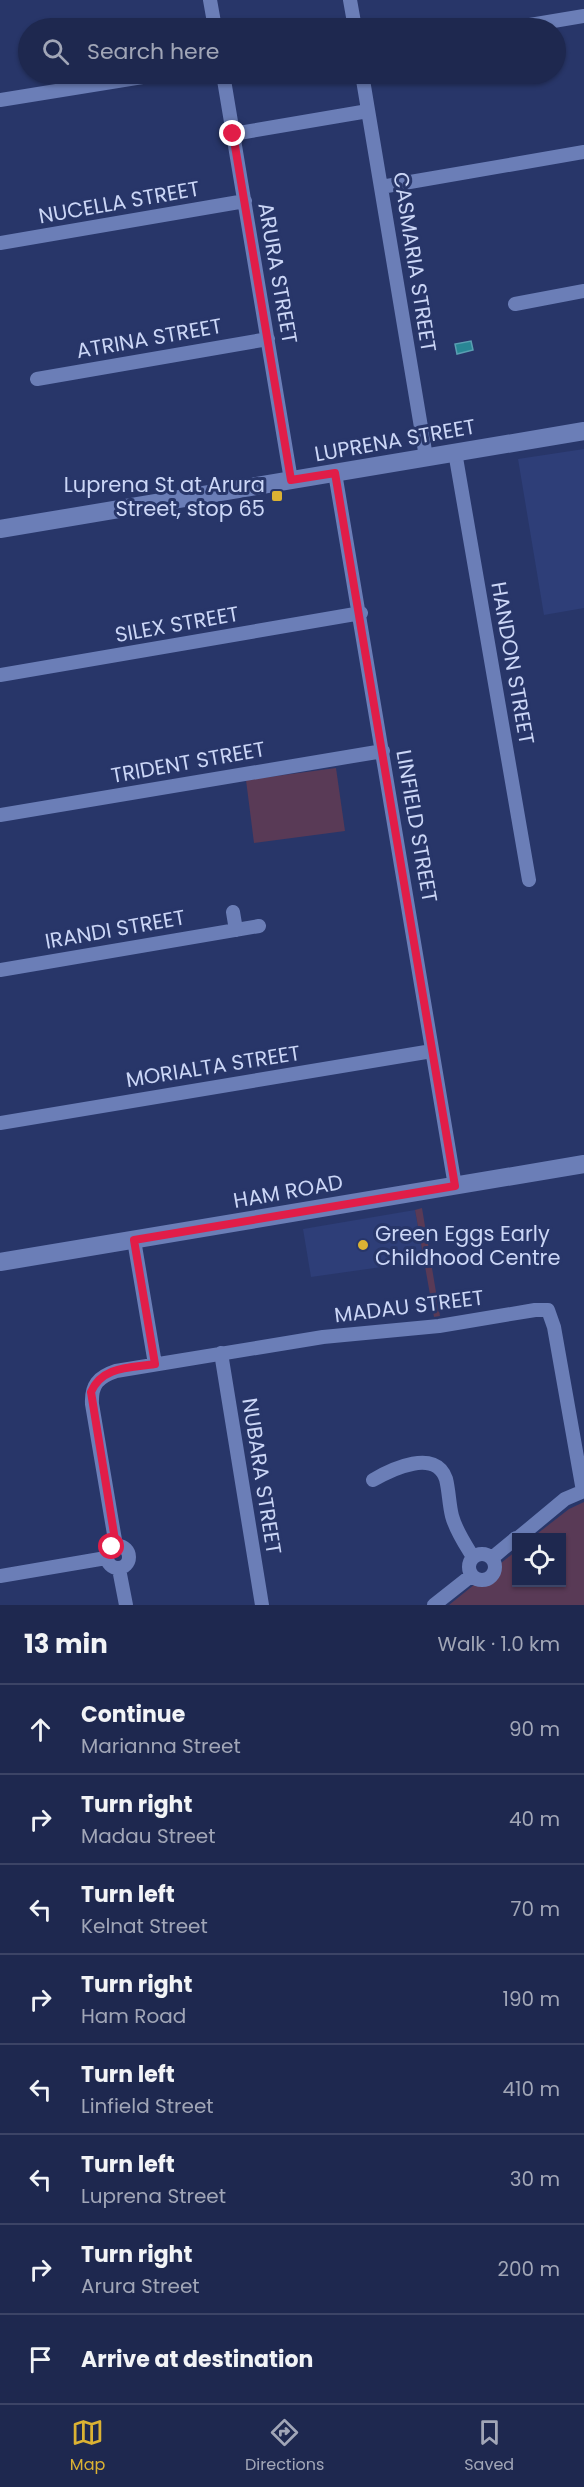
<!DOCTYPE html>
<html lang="en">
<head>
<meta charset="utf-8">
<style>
	body { margin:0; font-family:Poppins,sans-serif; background:#263056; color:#f1f3f6 }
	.controls { position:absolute; right:18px; bottom:18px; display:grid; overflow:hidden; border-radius:0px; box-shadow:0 2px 4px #0004 }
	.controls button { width:54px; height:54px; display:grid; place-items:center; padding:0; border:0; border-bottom:2px solid #3c4466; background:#1e284f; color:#f1f3f6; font:30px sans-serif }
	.stop { position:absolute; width:18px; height:18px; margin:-14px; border:4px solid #e11d48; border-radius:50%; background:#fff }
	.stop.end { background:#e11d48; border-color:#fff; box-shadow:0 2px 6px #0008 }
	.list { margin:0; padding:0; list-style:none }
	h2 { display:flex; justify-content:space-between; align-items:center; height:78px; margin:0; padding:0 24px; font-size:26px }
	h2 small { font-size:20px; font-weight:400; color:#a1a6b7 }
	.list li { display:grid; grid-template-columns:39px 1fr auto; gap:18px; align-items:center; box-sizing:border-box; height:90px; padding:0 24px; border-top:2px solid #3c4466 }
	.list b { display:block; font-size:22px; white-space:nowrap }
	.list p { margin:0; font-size:20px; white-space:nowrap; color:#a1a6b7 }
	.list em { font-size:20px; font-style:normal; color:#a1a6b7 }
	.icon { flex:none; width:33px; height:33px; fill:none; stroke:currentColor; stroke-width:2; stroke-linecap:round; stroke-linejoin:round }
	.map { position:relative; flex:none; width:584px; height:1605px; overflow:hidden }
	.search { position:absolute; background:#1e284f; box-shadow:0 2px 4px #0004; left:18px; right:18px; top:18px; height:66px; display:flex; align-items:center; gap:15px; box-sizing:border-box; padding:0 21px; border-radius:33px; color:#a1a6b7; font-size:22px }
	.sheet { height:798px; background:#1e284f }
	nav { display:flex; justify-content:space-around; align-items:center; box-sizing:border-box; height:84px; border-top:2px solid #3c4466; background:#1e284f; font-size:16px; color:#a1a6b7 }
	nav a { display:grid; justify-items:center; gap:3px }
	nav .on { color:#dbb233 }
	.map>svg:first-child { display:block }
	.built { fill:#2e3e78 }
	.green { fill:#593a56 }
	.water { fill:#298795; stroke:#5a9fb2; stroke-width:1.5 }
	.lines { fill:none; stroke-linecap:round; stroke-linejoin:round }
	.minor { stroke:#6b7eb7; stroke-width:14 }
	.tertiary { stroke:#6b7eb7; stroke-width:18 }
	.route { stroke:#e11d48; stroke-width:8 }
	.poi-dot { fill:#dbb233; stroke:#283669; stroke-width:2 }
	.labels { text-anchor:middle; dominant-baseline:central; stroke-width:6; stroke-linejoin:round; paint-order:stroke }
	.street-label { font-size:21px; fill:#cbd6f6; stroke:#283669 }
	.poi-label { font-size:21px; fill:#cbd6f6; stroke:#283669; text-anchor:end }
</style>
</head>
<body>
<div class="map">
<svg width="584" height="1605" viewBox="0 0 584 1605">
	<rect width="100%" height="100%" fill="#283669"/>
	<!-- built -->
	<path class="built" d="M584,449V608L544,615L518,459Z
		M415,1210L424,1261L311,1277L303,1229Z"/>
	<!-- green -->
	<path class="green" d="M336,768L345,831L254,843L246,780Z
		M422,1208L440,1316L434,1317L415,1210Z
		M584,1502V1605H449L516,1551V1582H562V1538L533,1537L569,1509Z"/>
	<!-- water -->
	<path class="water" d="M471,341L473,350L457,354L455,344Z"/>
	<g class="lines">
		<!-- minor -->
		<path class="minor" d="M210,0L215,28
			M350,0L355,28
			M512,28L584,16
			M223,74L291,480
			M362,74L426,457
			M0,100L161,74
			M233,134L368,111
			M381,187L584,152
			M0,243L245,201
			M515,304L584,291
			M37,379L268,339
			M455,452L529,880
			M335,473L455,1186
			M0,675L361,613
			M0,815L383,751
			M233,912L236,930
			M0,970L259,926
			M0,1123L432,1051
			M134,1240L155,1364
			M221,1353L262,1605
			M373,1480C392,1469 436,1448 446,1479C449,1491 449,1504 452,1516C456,1531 465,1544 473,1557
			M518,1538L565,1499L584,1491
			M107 1557a11 11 0 1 1 22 0a11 11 0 1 1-22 0Z
			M116,1546L92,1404C91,1385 98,1377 116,1371L323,1337L439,1326L535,1310H548L554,1327L583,1491
			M469 1567a13 13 0 1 1 26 0a13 13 0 1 1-26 0Z
			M492,1558L516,1538
			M119,1569L126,1605
			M0,1576L106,1558
			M434,1605L472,1575"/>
		<!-- tertiary -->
		<path class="tertiary" d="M0,529L584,431
			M0,1262L584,1164"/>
	</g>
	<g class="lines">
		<!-- route -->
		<path class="route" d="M112,1547L116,1546L91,1392C102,1366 130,1368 155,1364L134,1240L455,1186L335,473L291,480L233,134"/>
	</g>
	<!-- markers -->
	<g class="poi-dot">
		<rect x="271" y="490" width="12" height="12" rx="3"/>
		<circle cx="363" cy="1245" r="6"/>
	</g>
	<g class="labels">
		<!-- street labels -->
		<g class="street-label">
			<text transform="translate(119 202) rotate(-10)">NUCELLA STREET</text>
			<text transform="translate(415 262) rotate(81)">CASMARIA STREET</text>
			<text transform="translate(278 273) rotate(80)">ARURA STREET</text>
			<text transform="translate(149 338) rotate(-10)">ATRINA STREET</text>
			<text transform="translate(395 440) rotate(-10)">LUPRENA STREET</text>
			<text transform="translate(177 624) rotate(-10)">SILEX STREET</text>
			<text transform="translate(513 663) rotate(80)">HANDON STREET</text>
			<text transform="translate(188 762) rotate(-10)">TRIDENT STREET</text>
			<text transform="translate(417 826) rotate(80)">LINFIELD STREET</text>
			<text transform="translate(115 929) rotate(-10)">IRANDI STREET</text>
			<text transform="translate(213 1066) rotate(-9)">MORIALTA STREET</text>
			<text transform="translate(288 1191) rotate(-10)">HAM ROAD</text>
			<text transform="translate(409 1306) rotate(-7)">MADAU STREET</text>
			<text transform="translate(262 1476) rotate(81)">NUBARA STREET</text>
		</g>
		<!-- poi labels -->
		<g class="poi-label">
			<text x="265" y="484">Luprena St at Arura<tspan x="265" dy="24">Street, stop 65</tspan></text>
			<text x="375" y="1233" text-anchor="start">Green Eggs Early<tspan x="375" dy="24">Childhood Centre</tspan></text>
		</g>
	</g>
</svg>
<div class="controls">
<button><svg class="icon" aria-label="locate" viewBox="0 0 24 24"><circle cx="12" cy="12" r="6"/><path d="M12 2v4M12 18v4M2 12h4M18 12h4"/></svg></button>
</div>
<div class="stop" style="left:112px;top:1547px"></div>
<div class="stop end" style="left:233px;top:134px"></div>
<div class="search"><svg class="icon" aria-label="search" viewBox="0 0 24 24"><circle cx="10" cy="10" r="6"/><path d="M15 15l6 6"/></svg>Search here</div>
</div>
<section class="sheet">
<h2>13 min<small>Walk · 1.0 km</small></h2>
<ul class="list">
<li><svg class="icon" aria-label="ahead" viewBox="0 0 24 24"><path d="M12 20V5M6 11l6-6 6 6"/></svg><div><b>Continue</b><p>Marianna Street</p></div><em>90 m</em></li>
<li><svg class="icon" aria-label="right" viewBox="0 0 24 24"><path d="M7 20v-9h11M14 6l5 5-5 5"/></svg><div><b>Turn right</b><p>Madau Street</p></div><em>40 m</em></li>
<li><svg class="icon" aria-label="left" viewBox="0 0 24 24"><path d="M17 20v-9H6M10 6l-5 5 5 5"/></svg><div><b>Turn left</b><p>Kelnat Street</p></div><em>70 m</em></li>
<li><svg class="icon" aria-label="right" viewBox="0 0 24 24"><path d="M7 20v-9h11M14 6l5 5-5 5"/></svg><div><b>Turn right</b><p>Ham Road</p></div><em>190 m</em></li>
<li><svg class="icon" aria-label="left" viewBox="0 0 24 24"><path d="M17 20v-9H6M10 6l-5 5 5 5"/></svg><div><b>Turn left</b><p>Linfield Street</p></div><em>410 m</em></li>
<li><svg class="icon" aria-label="left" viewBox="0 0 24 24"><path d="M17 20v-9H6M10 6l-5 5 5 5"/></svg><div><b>Turn left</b><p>Luprena Street</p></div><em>30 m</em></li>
<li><svg class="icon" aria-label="right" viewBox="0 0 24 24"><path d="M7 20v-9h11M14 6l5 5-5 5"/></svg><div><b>Turn right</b><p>Arura Street</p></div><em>200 m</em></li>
<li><svg class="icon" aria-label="arrive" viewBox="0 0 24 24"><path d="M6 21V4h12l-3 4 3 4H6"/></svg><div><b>Arrive at destination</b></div></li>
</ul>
</section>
<nav>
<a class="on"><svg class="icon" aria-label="map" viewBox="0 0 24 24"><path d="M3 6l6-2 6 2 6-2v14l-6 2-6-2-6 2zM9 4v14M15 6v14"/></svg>Map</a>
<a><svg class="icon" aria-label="directions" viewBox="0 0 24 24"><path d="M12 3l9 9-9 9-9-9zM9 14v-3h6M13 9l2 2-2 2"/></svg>Directions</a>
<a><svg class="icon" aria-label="saved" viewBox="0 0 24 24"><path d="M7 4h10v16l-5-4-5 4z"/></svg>Saved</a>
</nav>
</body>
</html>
